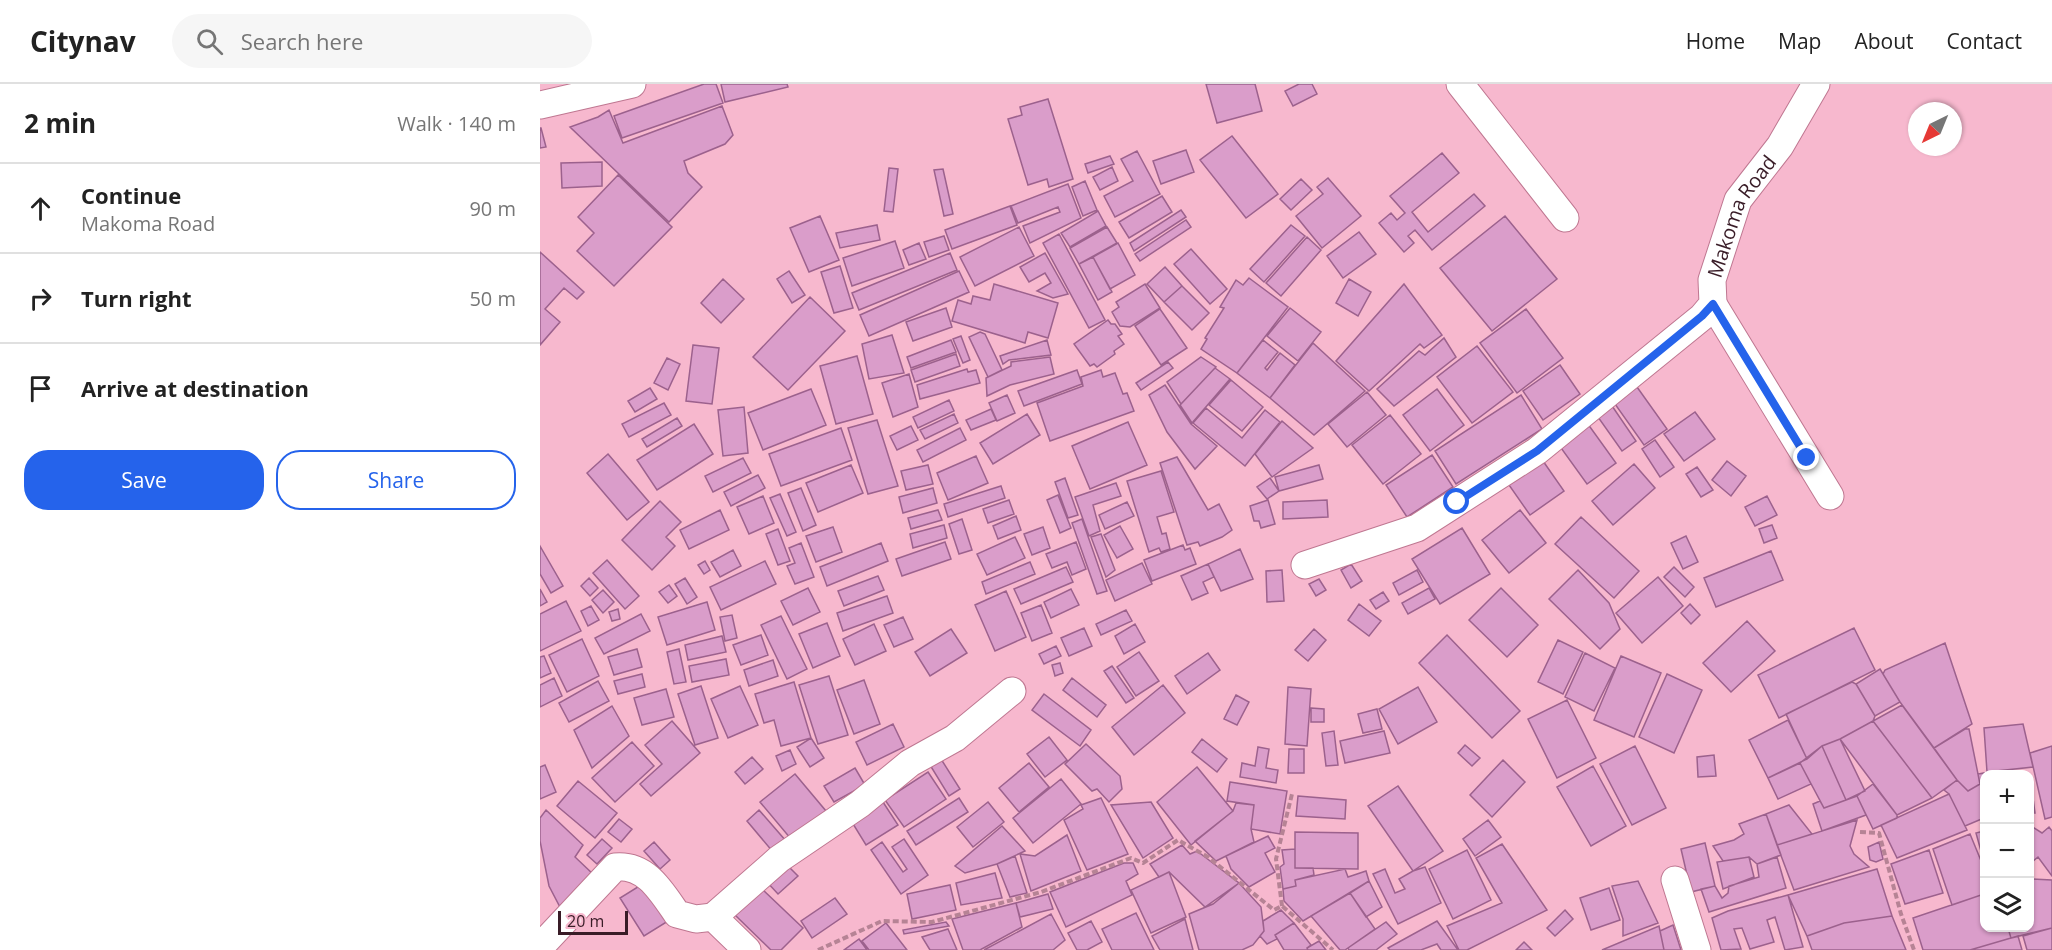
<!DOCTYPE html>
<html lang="en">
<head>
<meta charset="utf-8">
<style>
	body { margin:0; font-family:"Open Sans",sans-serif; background:#f6f6f6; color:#222 }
	.controls { position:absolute; right:18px; bottom:18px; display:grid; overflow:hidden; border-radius:12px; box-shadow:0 2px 4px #0004 }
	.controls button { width:54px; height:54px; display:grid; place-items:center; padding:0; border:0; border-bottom:2px solid #e0e0e0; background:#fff; color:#222; font:30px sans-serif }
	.compass { position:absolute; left:1368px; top:18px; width:54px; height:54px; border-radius:50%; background:#fff; box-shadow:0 2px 4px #0004; rotate:223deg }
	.scale { position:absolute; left:18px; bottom:15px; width:70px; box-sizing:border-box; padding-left:6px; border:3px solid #391c27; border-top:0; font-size:16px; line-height:21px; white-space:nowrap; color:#391c27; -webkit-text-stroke:4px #f7b8ce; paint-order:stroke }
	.stop { position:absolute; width:18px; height:18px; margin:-14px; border:4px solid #2563eb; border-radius:50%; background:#fff }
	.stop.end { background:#2563eb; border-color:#fff; box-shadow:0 2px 6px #0008 }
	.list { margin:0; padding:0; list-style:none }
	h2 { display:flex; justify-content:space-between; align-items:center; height:78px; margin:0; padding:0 24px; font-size:26px }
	h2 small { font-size:20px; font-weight:400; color:#767676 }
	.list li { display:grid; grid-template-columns:39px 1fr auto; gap:18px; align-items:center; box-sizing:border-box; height:90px; padding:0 24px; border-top:2px solid #e0e0e0 }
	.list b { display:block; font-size:22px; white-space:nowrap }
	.list p { margin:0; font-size:20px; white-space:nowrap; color:#767676 }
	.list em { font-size:20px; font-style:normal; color:#767676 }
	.actions { display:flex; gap:12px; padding:18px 24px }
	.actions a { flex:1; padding:14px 0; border:2px solid #2563eb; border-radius:24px; text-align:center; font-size:21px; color:#2563eb }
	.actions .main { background:#2563eb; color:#fff }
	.icon { flex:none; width:33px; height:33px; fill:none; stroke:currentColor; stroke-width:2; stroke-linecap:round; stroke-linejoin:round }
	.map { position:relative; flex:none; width:1512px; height:866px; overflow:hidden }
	header { display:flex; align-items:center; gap:36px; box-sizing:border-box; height:84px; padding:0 30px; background:#fff; border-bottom:2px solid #e0e0e0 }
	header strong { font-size:28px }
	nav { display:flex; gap:33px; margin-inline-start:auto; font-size:21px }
	.search { width:420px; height:54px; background:#f6f6f6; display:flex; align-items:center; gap:15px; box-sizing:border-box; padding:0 21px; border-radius:33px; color:#767676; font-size:22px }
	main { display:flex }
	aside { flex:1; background:#fff }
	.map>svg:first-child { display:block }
	.building { fill:#da9dca; stroke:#9c618d; stroke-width:1.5 }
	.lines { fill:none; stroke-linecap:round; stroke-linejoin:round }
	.minor-casing { stroke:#bf7791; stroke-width:29 }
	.path { stroke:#b68395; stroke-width:4; stroke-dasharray:6 3; stroke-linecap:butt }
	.minor { stroke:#fff; stroke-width:27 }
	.route { stroke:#2563eb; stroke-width:8 }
	.labels { text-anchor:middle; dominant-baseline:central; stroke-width:4.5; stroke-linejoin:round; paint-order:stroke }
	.street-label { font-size:20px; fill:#391c27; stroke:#f7b8ce }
</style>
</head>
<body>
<header>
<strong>Citynav</strong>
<div class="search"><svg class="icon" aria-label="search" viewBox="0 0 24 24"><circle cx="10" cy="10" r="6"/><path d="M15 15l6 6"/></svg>Search here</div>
<nav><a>Home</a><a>Map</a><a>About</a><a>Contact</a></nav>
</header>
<main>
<aside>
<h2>2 min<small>Walk · 140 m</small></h2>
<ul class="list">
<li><svg class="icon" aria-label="ahead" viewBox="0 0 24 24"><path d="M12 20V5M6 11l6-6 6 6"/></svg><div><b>Continue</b><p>Makoma Road</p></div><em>90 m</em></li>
<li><svg class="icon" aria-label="right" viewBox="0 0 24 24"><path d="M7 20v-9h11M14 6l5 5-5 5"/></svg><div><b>Turn right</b></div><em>50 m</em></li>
<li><svg class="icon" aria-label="arrive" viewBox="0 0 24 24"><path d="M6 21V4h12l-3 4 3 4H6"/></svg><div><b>Arrive at destination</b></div></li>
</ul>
<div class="actions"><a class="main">Save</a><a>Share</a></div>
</aside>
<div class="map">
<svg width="1512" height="866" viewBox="0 0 1512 866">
	<rect width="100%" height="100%" fill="#f7b8ce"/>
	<!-- building -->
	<path class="building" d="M164,0H176L183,19L82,54L74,32Z
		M181,0H247L248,3L185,18Z
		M666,0H715L722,27L677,39Z
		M759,0H772L777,10L753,22L745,7Z
		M508,15L533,95L509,103L507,95L488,101L468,35L482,31L480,23Z
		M182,22L193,51L185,60L144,77L148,89L162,103L129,138L30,43L58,33L69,26L83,59Z
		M0,44H1L6,63L0,64Z
		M692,52L738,110L706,134L660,76Z
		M646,66L654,88L621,100L613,77Z
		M597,67L620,110L575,133L564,112L593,97L581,75Z
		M902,69L919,89L872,128L888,148L934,110L945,122L892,166L875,146L868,152L874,159L864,168L839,139L851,129L857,136L865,129L850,112Z
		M570,72L574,80L548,89L545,80Z
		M62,78V102L22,104L21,79Z
		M572,83L578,97L560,106L553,93Z
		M349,84L358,85L353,128L344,127Z
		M403,85L413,130L404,132L394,86Z
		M78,91L132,143L74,202L37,167L54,149L38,133Z
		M788,94L821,132L782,164L756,132L783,110L777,103Z
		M761,95L772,106L751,126L740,115Z
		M545,97L557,126L543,132L532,103Z
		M528,100L541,134L490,159L483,142L520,128L518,123L478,139L471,122Z
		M622,112L632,128L589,154L579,138Z
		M470,122L477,141L412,165L405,146Z
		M641,126L646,133L594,167L590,159Z
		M558,127L566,142L530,163L521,149Z
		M280,132L299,176L269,188L250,144Z
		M965,132L1017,195L952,247L900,184Z
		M646,136L651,143L600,177L595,170Z
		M337,141L340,156L300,164L296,149Z
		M751,141L765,152L724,198L710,185Z
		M479,143L494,172L435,202L420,173Z
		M567,143L577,159L539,180L530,164Z
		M819,148L836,170L803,194L787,172Z
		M519,150L565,236L549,244L503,159Z
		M404,152L409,166L389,173L384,158Z
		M767,153L781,166L741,212L726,199Z
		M355,157L364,184L312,202L303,174Z
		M379,159L386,175L369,181L363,166Z
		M578,159L595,191L570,205L553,173Z
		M651,165L687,205L670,220L634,180Z
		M0,168L44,208L37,215L24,204L5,225L20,238L0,261Z
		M410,169L417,186L319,226L312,209Z
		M505,169L528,210L513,214L497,207L511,199L505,189L489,198L480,183Z
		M553,173L572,208L558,216L539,180Z
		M300,182L313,224L294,229L281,188Z
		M625,183L642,202L624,218L607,200Z
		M249,187L265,211L252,219L237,195Z
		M419,187L429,208L329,252L320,231Z
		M709,194L748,223L697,289L661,265L667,255L665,254L684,224L680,223L696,196L703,201Z
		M183,195L204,215L181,239L161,219Z
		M809,195L831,208L818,232L796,219Z
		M454,200L518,219L508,254L488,248L485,259L412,237L418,216L431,220L433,212L450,216Z
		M605,200L620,224L590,243L580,242L572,228L579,223L576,218Z
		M864,200L902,251L884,264L880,260L829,307L796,277Z
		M642,202L669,229L652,246L624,218Z
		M270,213L305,247L248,306L213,273Z
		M406,224L412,243L373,257L366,238Z
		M750,224L781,248L758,277L727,252Z
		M620,225L647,264L621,281L595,242Z
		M986,225L1023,274L977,309L940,259Z
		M568,236L571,240H575L582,250L578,252L584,260L574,267L575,270L557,283L554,280L550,282L534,260Z
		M440,248L445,250L462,286L448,293L429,253Z
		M352,251L364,289L329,295L322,260Z
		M421,252L430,276L423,279L413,255Z
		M904,254L916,273L854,322L837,305L879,267L885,271Z
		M411,256L416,268L371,284L367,273Z
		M507,256L511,271L469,276L463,280L460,272Z
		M723,256L738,268L725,284L727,286L740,269L755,281L730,314L697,289Z
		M773,259L825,307L774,351L730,314Z
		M153,261L179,264L172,320L146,317Z
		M937,262L973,308L932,339L897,293Z
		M416,270L420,282L375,298L371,286Z
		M317,272L333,330L296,340L280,282Z
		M510,273L514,290L470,301L447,312L446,294L471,282V278Z
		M661,273L676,283L641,320L627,298Z
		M127,274L140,280L128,306L114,299Z
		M628,278L633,284L601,306L596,299Z
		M1020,281L1040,310L1003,336L983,307Z
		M675,284L690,295L652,339L640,321Z
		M427,285L428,288L436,286L440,299L380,315L377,301Z
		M537,286L542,300L484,322L478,307Z
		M561,286L563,293L575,289L583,310L587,309L594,327L510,357L497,319L543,302L541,293Z
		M369,290L378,323L353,333L342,299Z
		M691,296L723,323L702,347L669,321Z
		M1092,296L1127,345L1104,361L1070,313Z
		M625,301L651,340L677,362L655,385L627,348L609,311Z
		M110,304L117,315L95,328L88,317Z
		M271,305L286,341L223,366L208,329Z
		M897,305L924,341L890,367L863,331Z
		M827,308L846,331L807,363L788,340Z
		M467,311L475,329L457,337L449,319Z
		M981,311L1002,345L916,400L895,367Z
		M409,316L414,327L378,344L373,333Z
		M1068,316L1096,357L1082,367L1053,326Z
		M124,319L131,331L89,353L82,340Z
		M204,323L208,369L183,372L178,326Z
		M666,324L702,354L725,326L740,338L705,382L653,339Z
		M451,325L456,336L431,346L426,336Z
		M1155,328L1175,355L1144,377L1124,350Z
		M414,330L418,339L385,355L380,346Z
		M487,330L500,351L453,380L440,359Z
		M850,331L881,370L843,400L812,361Z
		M137,334L142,342L107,363L102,355Z
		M337,336L358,402L328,410L308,344Z
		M1045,336L1076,379L1047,400L1016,357Z
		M742,337L773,364L732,393L715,370Z
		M588,338L607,381L550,405L532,362Z
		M154,340L173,370L117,406L97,376Z
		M371,342L378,356L357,366L350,352Z
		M301,344L312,376L241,402L229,370Z
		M420,344L426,356L383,378L377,366Z
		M1115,356L1134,383L1120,393L1102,365Z
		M68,370L109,418L87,436L47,389Z
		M892,371L913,403L867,433L846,401Z
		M436,372L448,399L408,416L397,389Z
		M637,373L668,426L679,420L692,446L682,453L660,462L658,458L647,461L620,379Z
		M203,374L211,389L173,408L165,392Z
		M1003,377L1024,407L990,431L969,401Z
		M1187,377L1206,392L1191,412L1172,396Z
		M1094,380L1115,404L1073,441L1052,417Z
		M311,381L323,409L278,428L266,399Z
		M388,381L393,400L366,406L361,387Z
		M779,381L783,395L739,407L735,393Z
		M1157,383L1173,406L1161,413L1146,390Z
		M621,387L634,428L617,433L622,450L626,449L630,465L621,468L619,464L609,468L587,397Z
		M218,391L225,404L191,422L184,408Z
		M525,394L538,431L528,434L515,398Z
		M730,394L739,407L727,415L717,403Z
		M576,399L581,412L553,421L560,447L549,452L535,413Z
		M461,402L465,414L408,433L404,420Z
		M261,404L276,441L263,447L248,409Z
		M393,404L397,419L363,429L359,413Z
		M240,410L256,448L247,452L230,414Z
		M518,411L531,444L520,449L507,416Z
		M223,412L234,439L209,450L197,423Z
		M1227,412L1237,431L1215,442L1205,423Z
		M469,416L474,430L448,439L443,425Z
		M728,416L735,440L721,444L719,437H714L710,422Z
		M787,416L788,433L743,435V418Z
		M120,417L141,438L126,453L135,462L112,486L82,456Z
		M587,418L594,432L565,445L559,431Z
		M180,426L189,446L149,465L140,446Z
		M398,426L402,436L371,445L368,434Z
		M980,426L1006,459L969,489L942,456Z
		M476,432L481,446L458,455L453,442Z
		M1041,433L1099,487L1074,514L1015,460Z
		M422,435L432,466L419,470L409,440Z
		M542,435L567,507L557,510L532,439Z
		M404,441L407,454L373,464L370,450Z
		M1232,441L1237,454L1224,459L1219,445Z
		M580,442L593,465L577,474L564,451Z
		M293,443L302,468L276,478L266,452Z
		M503,443L510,464L492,471L484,450Z
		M922,444L950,490L900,520L872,475Z
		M238,445L250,477L238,481L226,450Z
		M561,450L575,486L566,493L551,453Z
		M1146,452L1158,478L1143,485L1131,459Z
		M475,453L485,474L447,491L437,470Z
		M405,458L411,475L362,492L356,475Z
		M536,458L546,485L532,491L527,478L512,484L506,470Z
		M261,459L274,493L255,500L247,482L255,479L249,464Z
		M341,459L348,477L287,502L280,483Z
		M643,461L645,466L650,464L656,480L612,497L604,476Z
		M0,462L23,502L11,509L0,490Z
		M700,465L713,495L681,507L668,480Z
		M193,466L201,482L180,493L171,478Z
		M1231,467L1243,496L1176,523L1164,494Z
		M67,476L99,512L85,525L53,489Z
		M165,477L170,486L164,490L158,481Z
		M225,477L236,500L181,526L170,503Z
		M490,478L495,490L446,510L442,498Z
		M602,479L612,500L575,517L566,496Z
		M668,480L674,493L663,498L668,509L652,516L641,492Z
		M811,480L822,497L811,504L801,486Z
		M526,483L533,498L481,520L474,505Z
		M1134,483L1154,503L1145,513L1124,493Z
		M742,486L744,517L727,518L726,487Z
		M877,486L883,498L859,511L853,499Z
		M1038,486L1069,519L1080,545L1060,565L1009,515Z
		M338,492L344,506L304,522L298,507Z
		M1118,493L1143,522L1102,559L1076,529Z
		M49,494L58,504L50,512L41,502Z
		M145,494L157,513L147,520L135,500Z
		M779,495L786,506L776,512L769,500Z
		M129,501L137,512L128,519L119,508Z
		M268,504L280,528L253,541L241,517Z
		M889,504L895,515L868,530L862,519Z
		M961,504L998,541L967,573L929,536Z
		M0,505L7,518L0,522Z
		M531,505L539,521L511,534L504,518Z
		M63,506L74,518L63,529L52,516Z
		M466,507L486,553L455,567L435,521Z
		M843,508L849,517L836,525L830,516Z
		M347,512L353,529L303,547L297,529Z
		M26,517L41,547L0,567V530Z
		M167,518L175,546L127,561L118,533Z
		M819,520L841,537L829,552L808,536Z
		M1150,520L1160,531L1151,540L1141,529Z
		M501,521L512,549L492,557L481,529Z
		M51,522L59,536L48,542L41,527Z
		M78,525L80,535L72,537L69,528Z
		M586,526L592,537L561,551L556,540Z
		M101,530L110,547L64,570L55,554Z
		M192,531L197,554L185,557L180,533Z
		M241,532L267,585L247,595L221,541Z
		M363,533L373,555L354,563L344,541Z
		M1207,537L1235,567L1191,608L1163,579Z
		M287,539L300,572L273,584L259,550Z
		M334,540L346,567L315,581L303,555Z
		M595,540L605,558L584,570L575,552Z
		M544,544L552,562L529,572L521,554Z
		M1314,544L1335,586L1239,634L1218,591Z
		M411,545L427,569L390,592L375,568Z
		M774,545L786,556L768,577L755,566Z
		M221,551L228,571L201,581L193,561Z
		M907,551L980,627L952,654L879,579Z
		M182,552L186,568L148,576L145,561Z
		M42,555L59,592L27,608L9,571Z
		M1018,556L1043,568L1023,610L998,598Z
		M1405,559L1432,640L1394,664L1360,618L1343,590L1345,586Z
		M516,562L521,572L504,580L499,570Z
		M97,565L102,583L74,591L68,573Z
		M139,565L146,598L134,600L127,568Z
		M599,568L619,597L596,612L577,583Z
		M668,569L680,586L647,610L635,592Z
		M1045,569L1075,584L1054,627L1025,613Z
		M4,572L11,589L0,594V573Z
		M1081,572L1121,589L1094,653L1054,636Z
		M186,575L189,591L152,598L149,582Z
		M233,576L238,592L209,602L204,586Z
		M520,579L523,589L515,592L512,581Z
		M572,582L594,614L586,619L564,587Z
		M1340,585L1360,618L1335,632L1316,600Z
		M102,590L105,603L78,610L74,597Z
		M1127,590L1162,606L1134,669L1099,653Z
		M289,592L308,651L278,660L259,601Z
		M14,594L22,612L0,623V601Z
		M532,594L566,621L557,633L523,606Z
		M324,596L340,640L314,650L297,606Z
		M58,597L69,617L29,638L19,619Z
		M254,598L271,654L241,662L234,636L224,639L215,610Z
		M1312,598L1316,600L1335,632L1333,637L1300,655L1282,662L1267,675L1246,630Z
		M623,601L645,629L594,671L572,643Z
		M161,602L178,654L155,661L138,610Z
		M200,602L218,641L188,654L171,615Z
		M748,603L771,605L767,662L745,660Z
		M878,603L897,638L858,660L839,625Z
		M126,605L134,633L102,641L94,614Z
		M504,610L551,646L540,662L492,626Z
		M696,611L709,618L697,641L684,635Z
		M1027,616L1056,674L1017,694L988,635Z
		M1362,621L1417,696L1392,714L1333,637Z
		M72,622L89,652L52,684L34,646Z
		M771,624L784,625V638H771Z
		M837,625L842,645L823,649L818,630Z
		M1248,636L1267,675L1228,694L1209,656Z
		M132,637L160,669L111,712L100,700L122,680L105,661Z
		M1333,637L1392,714L1357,731L1300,655Z
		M353,640L364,663L327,681L316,658Z
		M1483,640L1493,683L1447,688L1444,644Z
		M1425,645H1429L1440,700L1428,707L1417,696L1394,664Z
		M794,647L798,681L786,682L782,649Z
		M844,647L850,669L805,679L800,657Z
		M509,653L527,676L505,693L487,670Z
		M271,654L284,674L270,683L257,663Z
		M662,655L687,675L677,688L652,668Z
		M1300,655L1325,707L1306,716L1282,662Z
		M92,658L114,682L75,718L52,694Z
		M546,660L580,692L582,705L569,718L557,705L552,707L525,680Z
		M925,661L940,674L932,682L918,669Z
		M1095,662L1126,724L1092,741L1060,680Z
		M1282,662L1306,716L1284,724L1260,679Z
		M1512,662V733L1505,735L1490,669Z
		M718,663L729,665L726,684L738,686L736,699L700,693L702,679L715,682Z
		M749,665H764V689H748Z
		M250,666L256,680L242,687L236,672Z
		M1174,671L1176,692L1158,693L1157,673Z
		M212,673L223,685L205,700L195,688Z
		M401,675L420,705L409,712L390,681Z
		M963,676L985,698L952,733L930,711Z
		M489,679L509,703L479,728L459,704Z
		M1260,679L1271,700L1238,715L1228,694Z
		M5,681L16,708L0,715V683Z
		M1053,682L1086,742L1051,762L1017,703Z
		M657,683L693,727L651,761L617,718Z
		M315,684L325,701L294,718L284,702Z
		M388,688L406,715L364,743L345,716Z
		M1444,689V734L1425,742L1409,710L1404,706L1417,696L1428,707L1440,700L1438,690Z
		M255,690L286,727L251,755L220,718Z
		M1490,692L1495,729H1490Z
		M521,695L541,720L493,759L473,734Z
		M38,697L77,729L55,754L17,722Z
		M690,698L747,707L740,750L711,745L714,721L687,717Z
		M1333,700L1357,731V734L1333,745L1317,712Z
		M858,702L903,767L873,787L828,722Z
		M1409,710L1427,746L1357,774L1341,741Z
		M758,712L806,716L805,735L756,732Z
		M1317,712L1326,731L1282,747L1273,720L1280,717L1284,724Z
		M419,714L428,728L376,761L367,747Z
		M561,714L588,770L547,786L524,736L543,725L541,721Z
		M341,715L358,741L326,761L310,735Z
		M448,718L464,738L433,763L417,743Z
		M611,718L633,754L603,774L571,721Z
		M696,719L714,721L711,745L714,758L676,777L655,757L693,727Z
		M1249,721L1272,750L1237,761L1226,730Z
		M6,726L43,761L35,773L55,792L21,825L9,802L0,757V734Z
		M219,726L246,757L233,768L207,737Z
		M1226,730L1241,771L1217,780L1209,773L1183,777L1173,762L1194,756L1204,750L1199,740Z
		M79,735L92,745L81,758L68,748Z
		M948,736L961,753L935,772L923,755Z
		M1317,736L1310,762L1314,770L1329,783L1254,806L1237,761Z
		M462,742L485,767L457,780L425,789L415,782Z
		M1491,742L1502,749L1509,743L1512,747V792L1498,773L1492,778L1490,774V746Z
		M1444,747V778L1436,749Z
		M755,748L818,749V785L755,784Z
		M1430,750L1444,784V810L1412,821L1393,765Z
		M527,751L541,787L491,807L480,770L495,772Z
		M728,752L735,764L725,769L735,788L709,803L691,785L686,772Z
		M62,755L72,764L57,780L47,771Z
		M364,755L388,791L361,810L331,766L342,758L363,788L367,785L352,763Z
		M114,758L130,776L120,785L104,767Z
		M1339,758L1343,775L1336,778L1330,776L1328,763Z
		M1165,759L1175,802L1151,808L1141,765Z
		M962,760L1007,826L927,866H919L907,842L962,819L936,774Z
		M642,761L650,770L657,767L699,799L665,823L629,788L619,793L610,780Z
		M755,765V784H773L774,791L755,796L756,802L743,805L740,783L744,780L742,766Z
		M927,766L951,816L913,835L889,785Z
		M1389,766L1403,809L1365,820L1351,780Z
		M475,772L487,809L470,813L457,780Z
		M1209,773L1214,793L1183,805L1177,778Z
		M1237,773L1246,804L1169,828L1161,805L1175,802L1182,814L1188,809L1189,802L1219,793L1217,780Z
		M584,779H593L598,790L586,797L592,811L526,843L510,808Z
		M246,780L258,792L238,810L227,798Z
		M885,783L901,819L858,840L833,790L845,785L855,809L865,805L859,795L873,787Z
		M805,785L808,793L826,787L829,797L763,837L744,817L743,805L756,802L755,796Z
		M1337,785L1352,832L1304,839L1267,852L1248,811Z
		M629,788L646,833L611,849L591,806Z
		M455,789L462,814L421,821L416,799Z
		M1490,795L1512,796V844L1471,854L1468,844H1490Z
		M109,796L133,834L104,852L80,814Z
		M829,797L842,823L826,833L810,809Z
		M1098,797L1118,839L1083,852V835L1072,802Z
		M699,799L721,823L724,847L713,861L702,866H659L649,830L673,820Z
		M410,801L416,826L372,835L367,810Z
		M221,804L263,844L241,866H231L195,831Z
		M1069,804L1080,836L1051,846L1040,814Z
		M810,809L835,845L805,866H800L771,832Z
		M508,810L513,825L480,833L476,819Z
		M1444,810V844H1468L1471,854L1430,866H1383L1373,834Z
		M1248,811L1263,863L1245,866L1235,833L1227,836L1234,858L1210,865L1202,844L1194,845L1201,865L1181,866L1172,834L1188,827Z
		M295,814L307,830L272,854L261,837Z
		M476,819L482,843L440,866H423L412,835Z
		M741,826L754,839L735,851L737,855L727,860L720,852L724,847L723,837Z
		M1025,826L1033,835L1015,852L1007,844Z
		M596,829L614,866H572L562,845Z
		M511,830L525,856L513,866H444Z
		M1352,832L1366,866H1272L1267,852L1304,839Z
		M645,835L653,866H620L612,852Z
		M551,837L562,858L547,866H537L528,849Z
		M897,837L918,866H901L897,860L881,866H850L848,864Z
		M406,838L409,842L364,850L363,846Z
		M846,838L857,850L836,866H809L808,864Z
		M346,839L367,866H329L322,857Z
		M754,839L771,861L767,864L768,866H744L735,851Z
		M1133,841L1141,866H1124L1120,847Z
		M1119,842L1124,866H1062Z
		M1512,844V866H1487L1483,852Z
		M408,845L417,866H390L382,853Z
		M1478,852L1482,866H1430L1471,854Z
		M319,855L327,866H304Z
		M779,857L786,866H768L767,864Z
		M984,858L992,866H976Z"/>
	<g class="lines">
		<!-- minor casing -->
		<g class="minor-casing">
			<g id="minor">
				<path d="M920,0L1025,134"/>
				<path d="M0,21L92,0"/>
				<path d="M1173,220L1290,412"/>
				<path id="s1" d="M765,481L877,444L997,367L1162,233L1173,220L1172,196L1198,116L1240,62L1276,0"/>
				<path d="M1135,796L1157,866"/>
				<path d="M173,833L239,775L320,720L370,679L415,654L472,607"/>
				<path d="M0,863L75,783C106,780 121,807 137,830L156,835L173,833L207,866"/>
			</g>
		</g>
		<!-- path -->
		<path class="path" d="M1320,748L1339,749L1361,830L1374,866
			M742,822L736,775L752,710
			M278,866L342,837L392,838L501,808L591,774L603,779L638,756L668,773L734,826L742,822L793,866"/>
		<!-- minor -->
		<use href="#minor" class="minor"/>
	</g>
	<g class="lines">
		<!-- route -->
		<path class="route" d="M917,418L997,367L1162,232L1173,220L1267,374"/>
	</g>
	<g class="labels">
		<!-- street labels -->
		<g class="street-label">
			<text stroke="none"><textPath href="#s1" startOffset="585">Makoma Road</textPath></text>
		</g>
	</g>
</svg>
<div class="controls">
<button>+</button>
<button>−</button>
<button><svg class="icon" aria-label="layers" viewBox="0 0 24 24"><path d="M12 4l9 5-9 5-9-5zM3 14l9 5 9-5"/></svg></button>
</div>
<svg class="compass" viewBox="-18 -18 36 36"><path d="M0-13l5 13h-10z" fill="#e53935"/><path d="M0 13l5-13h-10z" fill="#767676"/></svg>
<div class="scale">20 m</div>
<div class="stop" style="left:917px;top:418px"></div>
<div class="stop end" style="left:1267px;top:374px"></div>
</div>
</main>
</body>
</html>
